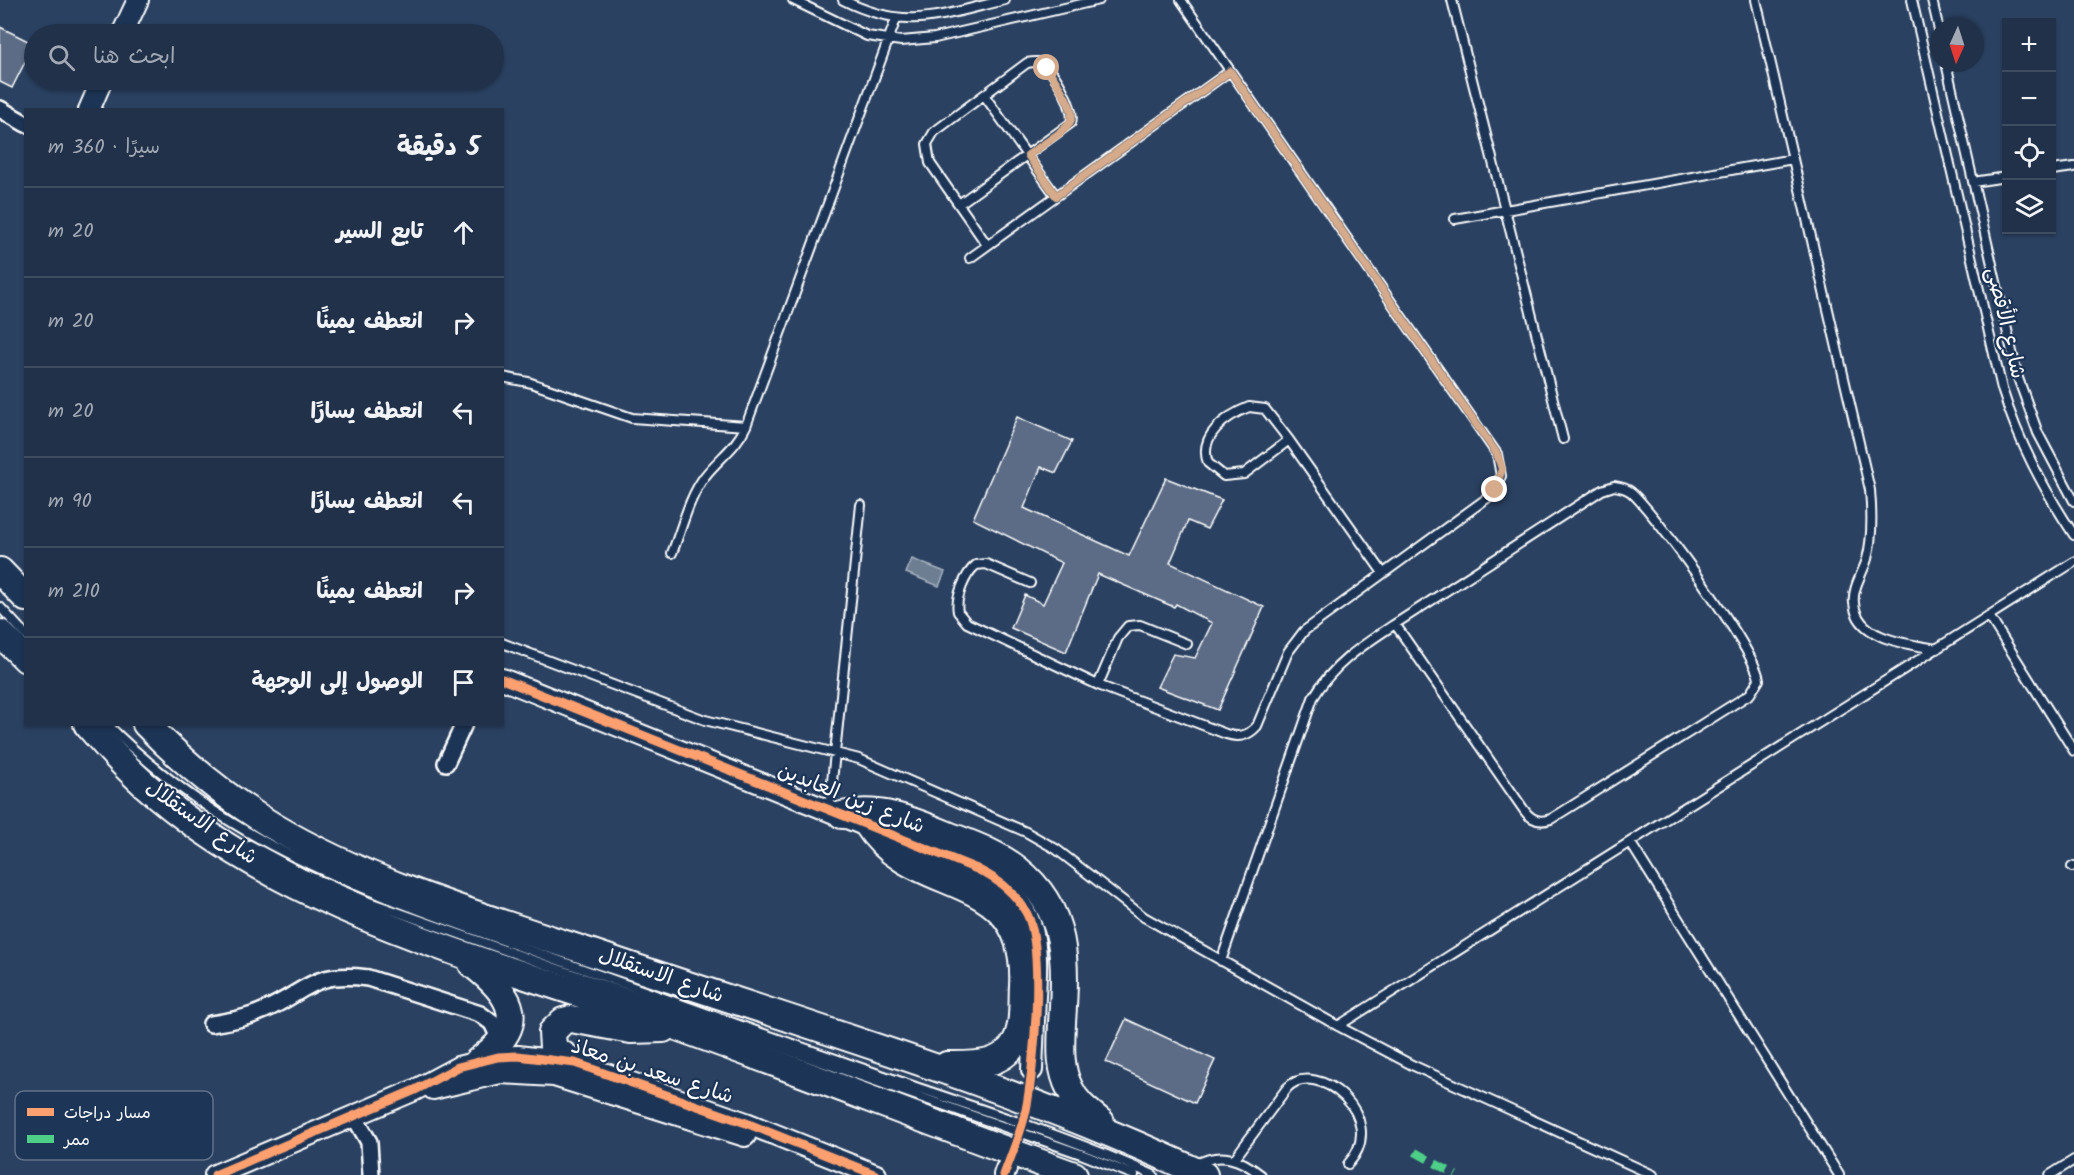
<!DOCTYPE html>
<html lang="ar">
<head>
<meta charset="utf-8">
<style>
	body { margin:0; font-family:Kalam,"Playpen Sans Arabic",sans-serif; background:#283950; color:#f1f3f6; direction:rtl }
	.controls { position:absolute; right:18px; top:18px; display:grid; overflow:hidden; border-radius:0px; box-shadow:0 2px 4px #0004 }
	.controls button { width:54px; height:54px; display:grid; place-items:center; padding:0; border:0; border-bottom:2px solid #3d4c61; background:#203149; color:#f1f3f6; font:30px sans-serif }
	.compass { position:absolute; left:1930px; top:18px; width:54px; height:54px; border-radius:50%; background:#203149; box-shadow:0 2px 4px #0004; rotate:183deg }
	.stop { position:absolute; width:18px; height:18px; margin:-14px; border:4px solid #d6ab8b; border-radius:50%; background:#fff }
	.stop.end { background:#d6ab8b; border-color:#fff; box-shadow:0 2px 6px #0008 }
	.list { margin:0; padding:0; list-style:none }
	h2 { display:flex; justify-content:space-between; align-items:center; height:78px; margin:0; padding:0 24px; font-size:26px }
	h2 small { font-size:20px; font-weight:400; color:#a2a9b4 }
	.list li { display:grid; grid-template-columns:39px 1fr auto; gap:18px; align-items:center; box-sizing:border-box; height:90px; padding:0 24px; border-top:2px solid #3d4c61 }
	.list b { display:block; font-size:22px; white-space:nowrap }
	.list em { font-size:20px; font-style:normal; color:#a2a9b4 }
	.icon { flex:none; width:33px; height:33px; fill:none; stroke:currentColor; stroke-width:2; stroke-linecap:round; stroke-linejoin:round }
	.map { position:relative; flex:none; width:2074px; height:1175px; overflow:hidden; direction:ltr }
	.search { position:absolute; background:#203149; box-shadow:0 2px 4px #0004; left:24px; top:24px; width:480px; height:66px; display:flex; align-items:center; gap:15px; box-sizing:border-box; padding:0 21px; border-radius:33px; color:#a2a9b4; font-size:22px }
	.panel { position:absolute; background:#203149; box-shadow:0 2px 4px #0004; left:24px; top:108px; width:480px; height:618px; border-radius:0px; direction:rtl }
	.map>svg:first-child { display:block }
	.water { fill:#6d7d92; stroke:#a7b1be; stroke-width:1.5 }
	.building { fill:#5b6c86; stroke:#fff; stroke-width:1.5 }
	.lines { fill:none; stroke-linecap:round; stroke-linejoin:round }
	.tertiary-tunnel { stroke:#4a5e79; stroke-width:20; stroke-dasharray:20 10; stroke-linecap:butt }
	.service-casing { stroke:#fff; stroke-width:12 }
	.minor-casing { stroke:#fff; stroke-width:20 }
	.tertiary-casing { stroke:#fff; stroke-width:24 }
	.trunk-casing { stroke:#fff; stroke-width:30 }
	.service { stroke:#1d3557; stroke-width:8 }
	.minor { stroke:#1d3557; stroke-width:15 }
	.tertiary { stroke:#1d3557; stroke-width:20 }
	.trunk { stroke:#1d3557; stroke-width:26 }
	.quiet { stroke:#4dcf88; stroke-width:8; stroke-dasharray:15 8; stroke-linecap:butt }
	.cycleway-casing { stroke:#1d3557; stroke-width:13 }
	.cycleway { stroke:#fca06f; stroke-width:9 }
	.route { stroke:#d6ab8b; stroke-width:8 }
	.labels { text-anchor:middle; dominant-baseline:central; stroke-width:4.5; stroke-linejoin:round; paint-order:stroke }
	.street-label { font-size:21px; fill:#fff; stroke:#1d3557 }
	.key { fill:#1d3557; stroke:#617289; stroke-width:1.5 }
	.key-label { font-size:16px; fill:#fff }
</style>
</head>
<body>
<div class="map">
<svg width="2074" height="1175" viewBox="0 0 2074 1175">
	<rect width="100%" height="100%" fill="#2a4161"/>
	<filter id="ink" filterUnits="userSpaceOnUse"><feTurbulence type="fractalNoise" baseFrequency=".0167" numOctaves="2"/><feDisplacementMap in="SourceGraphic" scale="12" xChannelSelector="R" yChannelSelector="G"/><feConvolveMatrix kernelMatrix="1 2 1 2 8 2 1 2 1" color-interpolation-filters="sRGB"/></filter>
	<g filter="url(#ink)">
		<!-- water -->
		<path class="water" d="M912,559L945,572L939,586L906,573Z"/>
		<!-- building -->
		<path class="building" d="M0,27L34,44L12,88L0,82Z
			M1017,417L1072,441L1056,473L1041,467L1024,508L1129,556L1166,478L1222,500L1207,529L1188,521L1170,563L1264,607L1218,710L1157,687L1173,654L1195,658L1212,623L1176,604L1174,607L1098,574L1066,652L1011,628L1025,595L1043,604L1062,563L973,519Z
			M1126,1019L1215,1060L1195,1103L1106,1062Z"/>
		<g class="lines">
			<!-- tertiary-tunnel -->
			<path class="tertiary-tunnel" d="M1009,1163L1026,1110L1032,1070"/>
			<!-- service casing -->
			<g class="service-casing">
				<path id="service" d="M793,0L867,36L901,41L935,38L1099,0
					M843,0C906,32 941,15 1005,0
					M1452,0L1563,439
					M1756,0L1870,490C1872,513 1873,537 1867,559C1863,573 1852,588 1854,603C1857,640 1908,644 1937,649
					M1912,0L2002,389C2019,443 2043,488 2074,535
					M1932,0L1939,30
					M1946,63L2018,378L2038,433L2074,501
					M984,95L1056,196
					M2052,170L2074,167
					M1973,182L2006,177
					M959,204L1071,123C1076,109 1054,70 1042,63C1037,61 1032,62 1027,63L934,132L927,144L930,163L987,245
					M1455,219L1793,159
					M970,258L1230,71
					M502,377L528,382L632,418L746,426
					M1249,407L1265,409L1289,440L1244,474L1224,476L1208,463C1198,436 1226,416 1249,407Z
					M1289,440L1383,573
					M1614,486C1621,487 1626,488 1631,492C1655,513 1757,653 1759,680L1750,694L1551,819C1539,823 1531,820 1524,810L1395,624L1602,490Z
					M672,553C682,528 689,497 705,476C719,458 736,448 746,426L896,19
					M1030,583L986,564L976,565C965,574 955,598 958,612L967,623L1098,685L1226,734C1239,738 1248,736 1257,726L1288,652L1304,631L1490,496L1501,476L1497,454L1181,0
					M0,607L26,635
					M1989,616L2074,751
					M502,643L705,720L859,759L1026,832L1056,849L1144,917L1338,1026L1412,1065L1653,1175
					M1098,685L1118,638L1128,626L1140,625L1187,644
					M107,724C232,849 368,892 530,950C656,996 783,1041 910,1085C991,1113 1075,1139 1153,1175
					M829,810L861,505
					M1630,842L1839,1175
					M250,845L304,874L369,902L1081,1154L1134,1175
					M2072,867L2074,866
					M1221,961L1313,698C1333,664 1363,645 1395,624
					M1338,1026L2074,562
					M1235,1158L1287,1088C1316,1057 1391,1118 1348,1164
					M1195,1165C1220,1151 1240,1158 1261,1175
					M2050,1175L2074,1160"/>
			</g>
			<!-- minor casing -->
			<g class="minor-casing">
				<path id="minor" d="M0,109L26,124
					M446,763L464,724
					M211,1024C230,1021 248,1018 265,1010C309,990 312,971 368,978L480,1014L492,1023L501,1042
					M354,1116L369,1142L371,1175"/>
			</g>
			<!-- tertiary casing -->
			<g class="tertiary-casing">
				<path id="tertiary" d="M122,34L138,0
					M89,110L102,80
					M502,679L993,877C1038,910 1038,944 1035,996C1034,1020 1033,1045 1032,1070
					M433,1089L500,1073L554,1076L745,1136
					M215,1175L415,1090L458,1067L498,1057L518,1056L575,1063L746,1123L876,1175
					M1004,1175L1006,1169"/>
			</g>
			<!-- trunk casing -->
			<g class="trunk-casing">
				<path id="trunk" d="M0,571L26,598
					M0,633L26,659
					M87,724C105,745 124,766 144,784C289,915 497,962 677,1027C810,1075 941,1127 1074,1175
					M146,724C183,762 228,799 273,826C377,888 505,923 619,962C816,1029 1016,1086 1204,1175
					M842,815C879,806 914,821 948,835C971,844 997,853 1017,869C1069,910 1066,963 1062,1023C1061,1046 1059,1068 1070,1089C1077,1104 1089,1112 1101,1122
					M867,824C915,901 1029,864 1023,986C1022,1004 1024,1025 1016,1041C1002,1067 973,1065 947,1065
					M472,964C515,997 529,1025 478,1061
					M575,1063L553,1048L552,1032L563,1021L571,1019L631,1030L663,1029"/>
			</g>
			<!-- service -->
			<use href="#service" class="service"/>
			<!-- minor -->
			<use href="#minor" class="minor"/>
			<!-- tertiary -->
			<use href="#tertiary" class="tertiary"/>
			<!-- trunk -->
			<use href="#trunk" class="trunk"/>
			<!-- quiet -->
			<path class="quiet" d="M1415,1152L1456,1175"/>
			<!-- cycleway casing -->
			<g class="cycleway-casing">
				<path id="cycleway" d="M502,679L977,869C999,880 1016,893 1027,914C1045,949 1034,1070 1026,1110C1021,1133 1012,1153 1004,1175
					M215,1175L415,1090L458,1067L498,1057L518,1056L575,1063L746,1123L876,1175"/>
			</g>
			<!-- cycleway -->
			<use href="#cycleway" class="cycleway"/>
		</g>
	</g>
	<g class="lines" filter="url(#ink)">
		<!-- route -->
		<path class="route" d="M1047,68C1084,125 1081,118 1028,155L1056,196L1230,71L1497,454L1502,469L1495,490"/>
	</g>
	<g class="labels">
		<!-- street labels -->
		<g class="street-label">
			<text transform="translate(2005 323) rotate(77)">شارع الأقصى</text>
			<text transform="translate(851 799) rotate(22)">شارع زين العابدين</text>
			<text transform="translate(201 823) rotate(35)">شارع الاستقلال</text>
			<text transform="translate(661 976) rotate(19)">شارع الاستقلال</text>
			<text transform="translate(652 1072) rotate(18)">شارع سعد بن معاذ</text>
		</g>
	</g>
	<!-- legend -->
	<rect x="15" y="1091" width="198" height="69" rx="9" class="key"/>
	<rect x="27" y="1108" width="27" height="8" fill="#fca06f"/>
	<rect x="27" y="1135" width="27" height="8" fill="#4dcf88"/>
	<g class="key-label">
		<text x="64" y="1118">مسار دراجات</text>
		<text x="64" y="1145">ممر</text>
	</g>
</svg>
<div class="controls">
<button>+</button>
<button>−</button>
<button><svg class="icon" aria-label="locate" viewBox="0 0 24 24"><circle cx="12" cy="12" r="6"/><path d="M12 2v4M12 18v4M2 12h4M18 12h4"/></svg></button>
<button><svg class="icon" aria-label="layers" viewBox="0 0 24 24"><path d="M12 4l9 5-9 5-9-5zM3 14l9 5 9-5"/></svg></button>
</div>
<svg class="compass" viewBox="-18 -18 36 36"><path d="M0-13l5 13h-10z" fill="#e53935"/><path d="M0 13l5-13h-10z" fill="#a2a9b4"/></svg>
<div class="stop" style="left:1047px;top:68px"></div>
<div class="stop end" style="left:1495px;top:490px"></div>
<div class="search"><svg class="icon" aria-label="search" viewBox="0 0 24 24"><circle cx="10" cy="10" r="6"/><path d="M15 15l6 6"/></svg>ابحث هنا</div>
<section class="panel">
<h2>5 دقيقة<small>سيرًا · 360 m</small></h2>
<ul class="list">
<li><svg class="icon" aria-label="ahead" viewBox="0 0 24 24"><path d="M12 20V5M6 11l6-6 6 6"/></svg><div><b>تابع السير</b></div><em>20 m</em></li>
<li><svg class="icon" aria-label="right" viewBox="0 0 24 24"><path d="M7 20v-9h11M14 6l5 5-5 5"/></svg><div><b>انعطف يمينًا</b></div><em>20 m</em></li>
<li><svg class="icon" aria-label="left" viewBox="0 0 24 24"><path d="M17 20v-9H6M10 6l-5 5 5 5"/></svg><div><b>انعطف يسارًا</b></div><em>20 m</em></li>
<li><svg class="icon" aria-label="left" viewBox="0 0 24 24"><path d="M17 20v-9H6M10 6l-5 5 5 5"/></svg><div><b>انعطف يسارًا</b></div><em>90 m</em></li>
<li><svg class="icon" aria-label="right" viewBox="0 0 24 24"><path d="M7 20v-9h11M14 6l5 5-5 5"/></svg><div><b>انعطف يمينًا</b></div><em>210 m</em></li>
<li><svg class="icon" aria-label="arrive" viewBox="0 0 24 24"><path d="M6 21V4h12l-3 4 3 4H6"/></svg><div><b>الوصول إلى الوجهة</b></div></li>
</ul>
</section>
</div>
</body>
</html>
